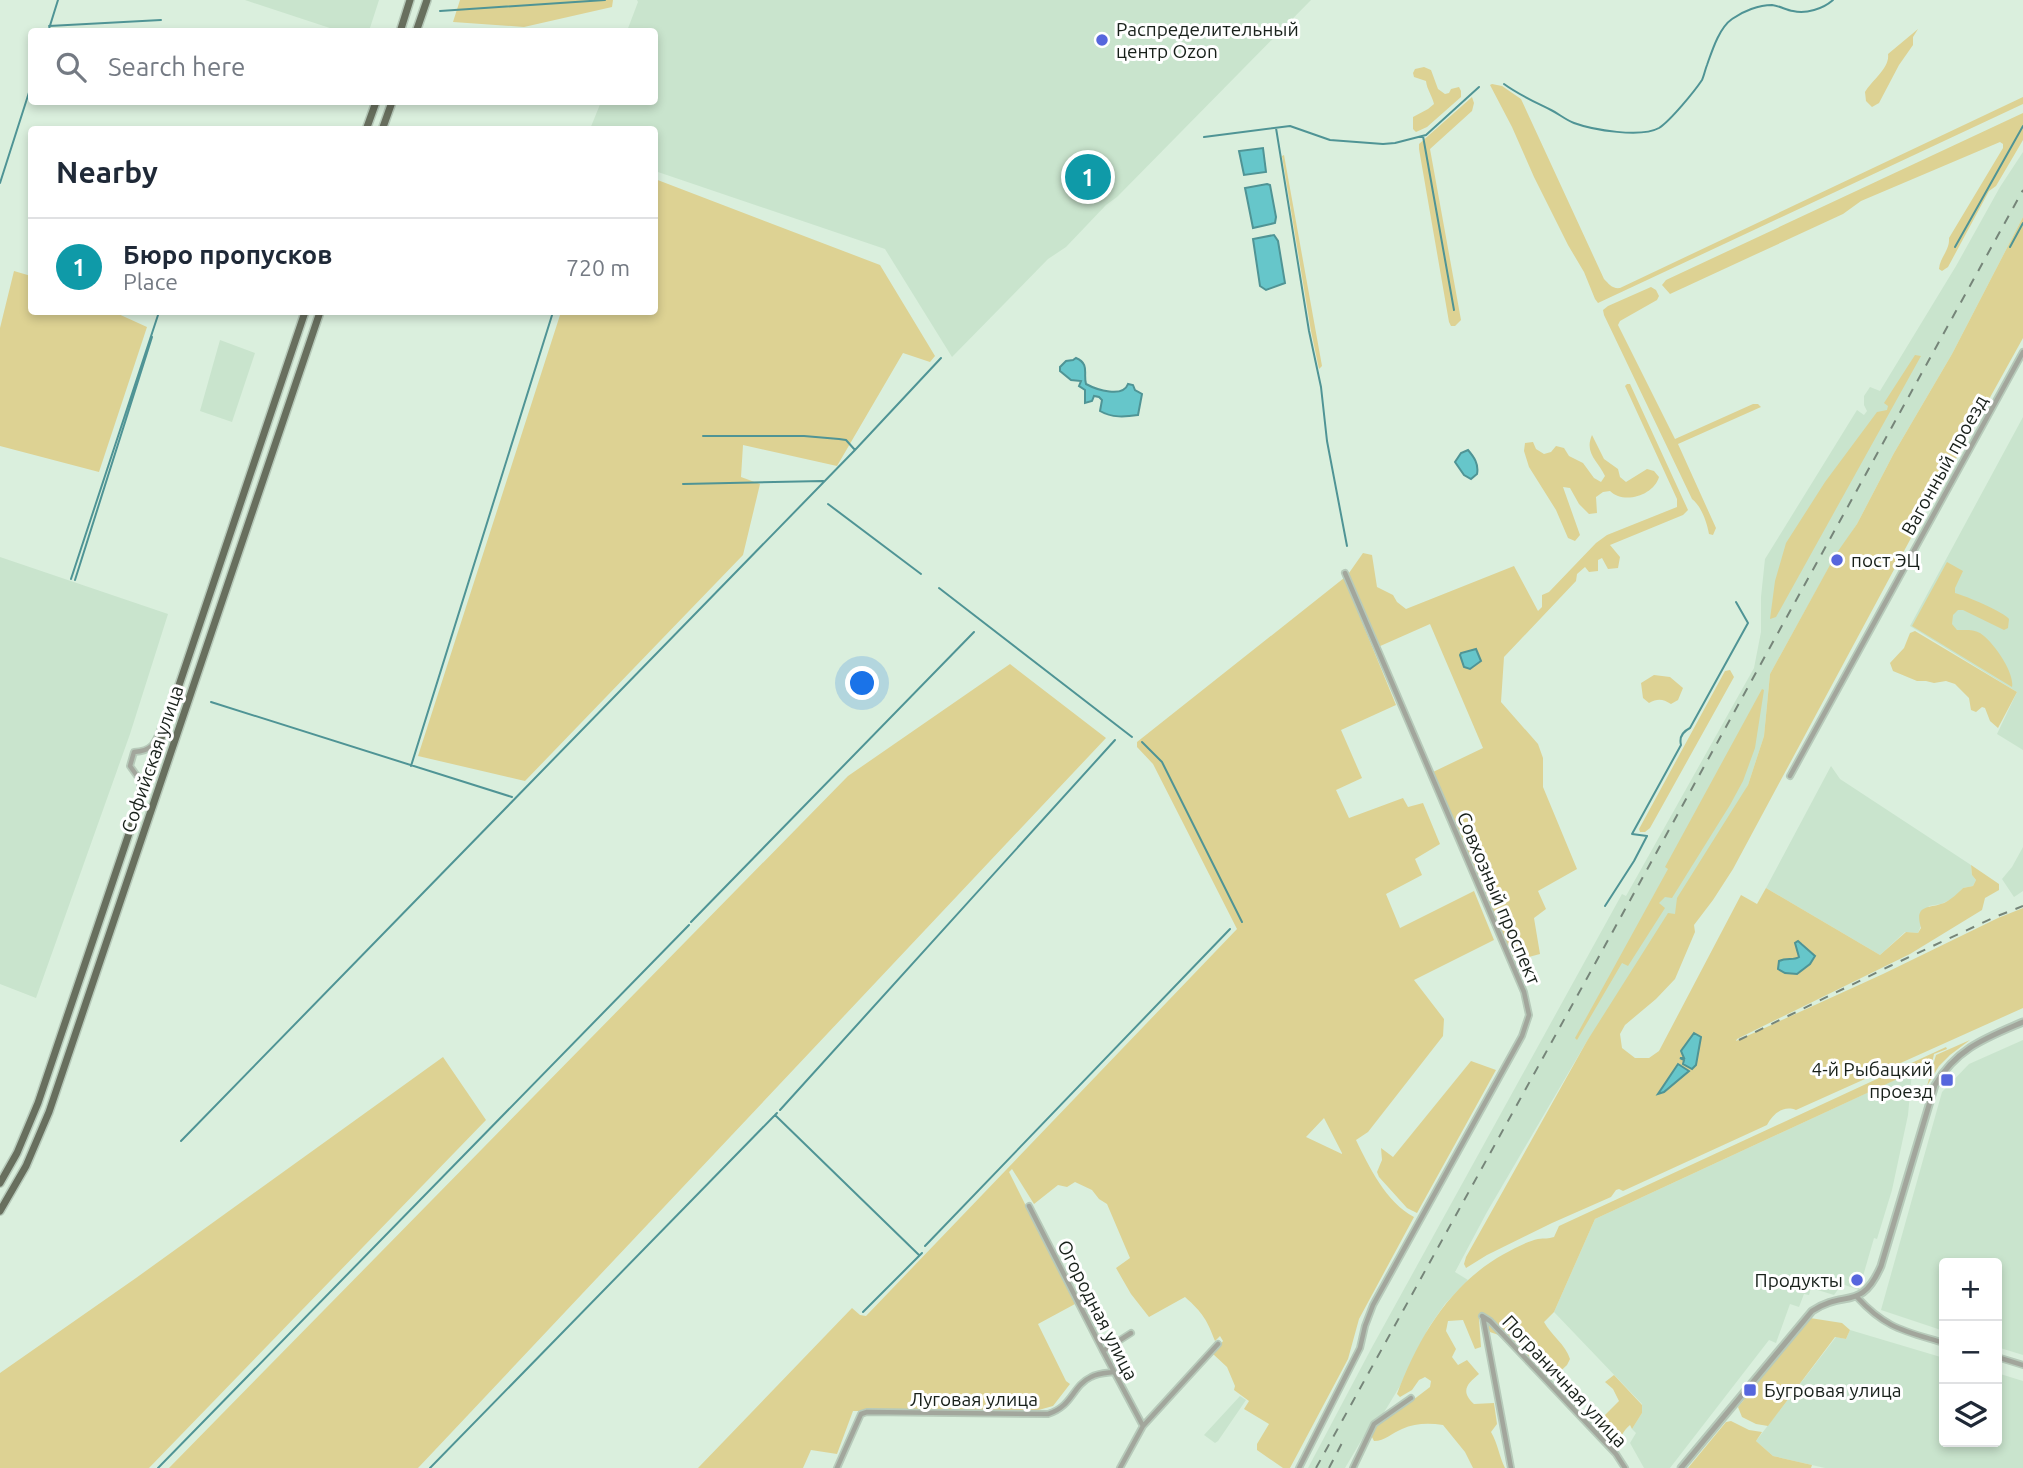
<!DOCTYPE html>
<html lang="en">
<head>
<meta charset="utf-8">
<style>
	body { margin:0; font-family:Ubuntu,sans-serif; background:#f6f6f7; color:#1f2937 }
	.controls { position:absolute; right:21px; bottom:21px; display:grid; overflow:hidden; border-radius:7px; box-shadow:0 4px 10px #0003 }
	.controls button { width:63px; height:63px; display:grid; place-items:center; padding:0; border:0; border-bottom:2px solid #e0e1e3; background:#fff; color:#1f2937; font:35px sans-serif }
	.you { position:absolute; left:863px; top:684px; width:24px; height:24px; margin:-18px; border:5px solid #fff; border-radius:50%; background:#1a73e8; box-shadow:0 0 0 10px #1a73e833 }
	.badge { display:grid; place-items:center; width:46px; height:46px; border-radius:50%; background:#5666dd; color:#fff; font-size:23px; font-weight:700 }
	.pin { position:absolute; translate:-50% -50%; border:4px solid #fff; box-shadow:0 2px 7px #0006 }
	.list { margin:0; padding:0; list-style:none }
	h2 { display:flex; justify-content:space-between; align-items:center; height:91px; margin:0; padding:0 28px; font-size:30px }
	h2 small { font-size:23px; font-weight:400; color:#747a83 }
	.list li { display:grid; grid-template-columns:46px 1fr auto; gap:21px; align-items:center; box-sizing:border-box; height:98px; padding:0 28px; border-top:2px solid #e0e1e3 }
	.list b { display:block; font-size:26px; white-space:nowrap }
	.list p { margin:0; font-size:23px; white-space:nowrap; color:#747a83 }
	.list em { font-size:23px; font-style:normal; color:#747a83 }
	.icon { flex:none; width:38px; height:38px; fill:none; stroke:currentColor; stroke-width:2; stroke-linecap:round; stroke-linejoin:round }
	.map { position:relative; flex:none; width:2023px; height:1468px; overflow:hidden }
	.search { position:absolute; background:#fff; box-shadow:0 4px 10px #0003; left:28px; top:28px; width:630px; height:77px; display:flex; align-items:center; gap:18px; box-sizing:border-box; padding:0 24px; border-radius:7px; color:#747a83; font-size:26px }
	.panel { position:absolute; background:#fff; box-shadow:0 4px 10px #0003; left:28px; top:126px; width:630px; height:189px; border-radius:7px }
	.map>svg:first-child { display:block }
	.built { fill:#c9e4cd }
	.green { fill:#ddd293; fill-rule:evenodd }
	.water { fill:#66c6ca; stroke:#4f9495; stroke-width:2 }
	.lines { fill:none; stroke-linecap:round; stroke-linejoin:round }
	.stream { stroke:#4f9495; stroke-width:2 }
	.minor-casing { stroke:#b7caba; stroke-width:8 }
	.tertiary-casing { stroke:#b7caba; stroke-width:9 }
	.primary-casing { stroke:#b7caba; stroke-width:10 }
	.minor { stroke:#a2a69c; stroke-width:4.5 }
	.tertiary { stroke:#a2a69c; stroke-width:5 }
	.primary { stroke:#686f5e; stroke-width:7 }
	.rail { stroke:#768579; stroke-width:2; stroke-dasharray:9 9; stroke-linecap:butt }
	.poi-dot { fill:#5666dd; stroke:#fff; stroke-width:2.5 }
	.labels { text-anchor:middle; dominant-baseline:central; stroke-width:6; stroke-linejoin:round; paint-order:stroke }
	.poi-label { font-size:19px; fill:#18201a; stroke:#fff; text-anchor:start }
	.street-label { font-size:19px; fill:#18201a; stroke:#fff }
</style>
</head>
<body>
<div class="map">
<svg width="2023" height="1468" viewBox="0 0 2023 1468">
	<rect width="100%" height="100%" fill="#daefdd"/>
	<!-- built -->
	<path class="built" d="M245,0H379L369,31L342,32Z
		M637,0H1311L1117,197L1106,205L1066,247L1048,259L952,357L885,249L655,171L654,130L590,129L601,102H654V32L627,31L638,2Z
		M2023,152V217L1952,354L1894,453L1857,524L1831,564L1770,674L1764,736L1748,785L1684,905L1587,1041L1487,1212L1455,1272L1468,1280L1445,1304L1429,1327L1400,1386L1380,1419L1371,1424L1345,1468H1308L1371,1349L1622,894L1626,896L1754,668L1761,632V597L1765,559L1857,410L1864,415L1867,411L1864,405V396L1870,387L1880,391L1956,266L2000,187Z
		M220,340L255,353L232,422L200,411Z
		M2023,417V750L1997,734L2017,692L1910,626Z
		M0,557L168,614L130,734L36,998L0,984Z
		M1831,766L1840,779L1971,865L1972,875L1976,880L1973,886L1963,888L1954,898L1941,904L1929,906L1918,933L1905,932L1880,955L1766,888Z
		M2023,847V891L2014,897L2002,879L2012,867Z
		M2023,1040V1355L1997,1347V1263H1944V1331L1881,1310L1942,1092L1969,1064Z
		M1912,1072L1908,1115L1892,1190L1877,1239L1874,1238L1859,1290L1842,1284L1834,1295L1811,1288L1809,1295L1804,1294L1799,1307L1790,1304L1776,1343L1769,1340L1670,1468H1644L1630,1443L1636,1433L1632,1429L1642,1413V1404L1554,1312L1595,1219Z
		M1850,1330L1944,1358V1442H1997V1373L2023,1381V1468H1825L1773,1456L1756,1441L1836,1337L1846,1339Z
		M1240,1396L1246,1400L1218,1441L1215,1443L1204,1435Z"/>
	<!-- green -->
	<path class="green" d="M460,0H613L612,7L524,27L453,22Z
		M1918,29L1913,37V45L1899,65L1879,103L1872,107L1866,101L1865,92C1872,80 1890,68 1888,54Z
		M1424,67L1431,70L1438,89L1445,94L1449,93L1451,89L1459,87L1461,91V97L1427,127L1416,132L1413,129V117L1428,109L1434,104C1432,95 1427,90 1426,81L1414,77L1413,73L1415,69Z
		M1492,84L1502,86L1521,99L1604,279C1609,284 1612,289 1620,288L2023,97V104L1598,303L1595,299L1584,272L1568,245L1534,177L1512,127L1490,85Z
		M1472,97L1474,103L1472,111L1430,149L1461,320L1455,326H1451L1449,322L1419,149V144Z
		M2023,113V140L1996,186L1989,191L1948,267L1942,271L1939,269C1940,257 1950,250 1949,238L2003,148V144L2000,142L1861,201L1843,214L1670,294L1662,285L1666,280Z
		M1284,155L1322,366L1319,369L1311,331L1282,156Z
		M655,179L880,265L935,356L930,362L903,353L837,466L743,445L741,477L760,484L743,555L525,781L418,756L561,312H654Z
		M2023,217V338L1932,502L1926,501L1914,521L1918,525L1733,869L1713,900L1694,925L1695,932L1675,979L1656,999L1625,1025L1620,1034L1622,1048L1635,1058H1649L1659,1051L1741,895L1757,904L1766,888L1880,955L1906,932L1918,933L1921,928C1914,904 1928,909 1944,903C1952,899 1957,894 1963,888L1973,886L1976,880L1972,875L1971,865L1999,884V890L1985,898L1982,910L1910,954L1737,1039L1736,1041L1883,974L1998,918L2023,908V1008L1796,1110C1783,1105 1773,1114 1767,1125L1623,1191L1619,1189L1616,1190L1611,1197L1552,1223L1487,1255L1466,1268L1464,1264L1466,1257L1587,1041L1668,913L1675,914L1677,898L1748,785L1764,736L1770,674L1836,554L1857,524L1894,453L1952,354ZM1802,943L1807,949L1810,964L1800,972L1795,959L1799,958ZM1678,1064L1689,1071L1664,1092Z
		M14,271L31,276L32,312H114L147,327L99,472L0,446V328Z
		M1651,287L1656,290L1659,296L1657,300L1620,321L1618,325L1675,439L1753,404H1758L1761,407L1678,444L1716,528L1713,535L1709,534C1707,523 1702,507 1692,499L1604,315L1603,310L1608,306Z
		M1915,355L1921,356L1776,617L1770,619L1775,581L1786,543L1825,482L1877,412L1887,410L1888,406L1884,403Z
		M1627,384H1630L1688,510L1683,515L1610,545L1620,557L1618,568L1608,569L1602,558L1598,560V571L1589,572L1585,567L1577,574L1576,581L1504,657L1501,702L1538,744L1543,758V787L1577,869L1538,891L1546,909L1534,918L1540,954L1514,961L1433,772L1483,748L1430,624L1378,647L1349,578V573L1363,553L1372,555L1377,587L1393,595L1397,602L1406,609L1514,566L1538,611L1542,607V595L1549,592L1596,543L1607,535L1677,507V499L1625,386Z
		M1592,435L1604,459L1618,469L1620,477L1626,482L1647,469L1654,471L1659,477C1654,495 1624,505 1610,491L1603,492L1596,497L1597,513L1589,514L1579,504L1570,488L1563,487L1580,535L1575,541L1568,538L1556,510L1529,467L1524,451L1525,443L1533,442L1536,449L1544,454L1551,452L1556,446L1564,448L1569,456L1583,463L1594,478L1601,482L1605,476C1598,461 1584,453 1592,435Z
		M1947,562L1963,571L1955,588V593C1966,596 2004,612 2009,619L2008,628L2004,630L1963,610H1958L1953,615L1952,624L1957,630C1965,630 1973,629 1980,633C1993,641 2015,673 2012,687L1912,626Z
		M1344,578L1396,705L1341,730L1362,778L1336,790L1349,818L1403,798L1408,807L1423,803L1440,844L1415,859L1422,875L1386,894L1400,928L1474,891L1494,940L1414,980L1444,1019L1443,1036L1368,1132L1356,1140C1369,1167 1386,1202 1414,1217L1359,1319L1348,1359L1290,1468H1283L1257,1450V1444L1269,1424L1244,1409L1249,1401L1234,1390L1235,1386L1227,1367L1213,1354L1223,1341L1220,1336L1215,1341C1207,1320 1203,1313 1185,1297L1149,1317L1131,1294L1116,1268L1130,1258L1107,1204L1099,1199L1092,1190L1075,1182L1067,1187L1058,1185L1034,1204L1012,1169L1009,1172L1075,1304L1038,1324L1066,1381L1070,1384L1053,1406L1035,1411H853L837,1454L811,1450L803,1468H698L852,1308L860,1315L866,1316L1237,929L1153,764L1137,747V742ZM1324,1118L1342,1153V1154L1306,1137Z
		M1915,631L2017,692L1998,728L1990,721L1985,708L1982,707L1976,712L1971,710L1969,698L1955,684L1946,681L1934,683L1926,681H1917L1893,671L1890,663L1904,648L1910,633Z
		M1010,664L1106,738L418,1468H169L848,776Z
		M1730,670L1734,677L1650,828L1645,832H1640L1639,829L1725,671Z
		M1654,675L1670,677L1683,688L1678,700L1671,704C1663,699 1658,698 1649,703L1643,698L1641,683Z
		M1762,689L1764,690L1755,748L1743,781L1730,805L1672,898L1665,897L1659,903L1665,908L1628,966L1622,963L1577,1040L1575,1038L1668,869L1665,867Z
		M1970,1040L1950,1055L1939,1066L1927,1086L1936,1055Z
		M1946,1047L1947,1049L1934,1054L1932,1063L1595,1219L1554,1312L1544,1322C1551,1335 1566,1345 1570,1359L1567,1365L1551,1380L1513,1340L1490,1332L1485,1320L1479,1319L1481,1347L1475,1349L1463,1320L1448,1321L1446,1331L1456,1349L1452,1357L1458,1365L1467,1360L1479,1374C1467,1384 1460,1391 1474,1404L1494,1403L1497,1424L1491,1432C1498,1444 1499,1456 1505,1468H1473L1465,1452L1443,1425C1429,1423 1415,1423 1402,1429C1392,1433 1385,1441 1374,1441L1371,1435L1376,1425L1382,1420L1396,1413L1430,1387L1431,1381L1425,1377L1419,1380L1412,1390L1400,1397L1397,1394C1418,1338 1450,1284 1504,1254C1513,1249 1528,1241 1538,1239C1545,1238 1548,1239 1554,1237L1559,1226Z
		M443,1057L486,1120L149,1468H0V1373L136,1278Z
		M1471,1061L1496,1070L1417,1213L1407,1208L1379,1177L1377,1172L1382,1160L1381,1148L1393,1157Z
		M1810,1318L1842,1323L1850,1330L1846,1339L1835,1337L1768,1426L1756,1424L1742,1417L1738,1407L1755,1386L1757,1381Z
		M1614,1375L1642,1405V1413L1632,1429L1630,1425C1622,1431 1621,1440 1614,1449L1593,1427L1619,1401L1613,1389L1605,1382Z
		M1731,1421L1749,1430L1762,1432L1756,1441L1773,1456L1812,1465L1811,1468H1688L1726,1422Z"/>
	<!-- water -->
	<path class="water" d="M1263,148L1266,172L1244,175L1239,151Z
		M1267,184L1270,185L1276,217L1275,223L1253,228L1245,188Z
		M1274,235L1278,241L1285,283L1266,290L1260,286L1253,239Z
		M1076,358C1090,364 1083,373 1086,384C1097,390 1123,398 1128,384L1133,385L1135,390L1142,394L1138,415C1125,417 1112,418 1100,411L1102,400L1099,397L1094,396L1092,401L1085,403V390L1079,386L1081,381L1071,380L1060,371V367L1066,361L1073,360Z
		M1468,450C1474,457 1479,464 1477,474L1471,479L1464,475L1455,462L1461,453Z
		M1476,649L1481,661L1470,669L1464,667L1460,655L1461,653Z
		M1798,941L1815,956L1810,964L1797,974L1785,973L1778,969L1779,961C1787,957 1793,961 1799,957L1795,943Z
		M1694,1033L1701,1037L1696,1065L1692,1069L1683,1064L1684,1060L1680,1058H1684L1681,1051Z
		M1678,1064L1689,1071L1664,1092L1658,1094Z"/>
	<g class="lines">
		<!-- stream -->
		<path class="stream" d="M440,11L605,0
			M49,26L161,20
			M48,32L58,0
			M1504,84C1519,95 1535,102 1551,110C1559,114 1566,120 1574,123C1593,130 1641,138 1659,128C1670,121 1694,92 1702,80C1704,76 1705,70 1707,65C1712,51 1719,28 1732,19C1743,11 1759,5 1772,5C1780,6 1786,10 1793,11C1806,14 1823,9 1833,0
			M1276,128L1309,331L1321,387L1327,441L1347,546
			M1423,136L1454,310
			M1204,137L1290,126L1330,140L1383,144L1395,143L1426,135L1479,87
			M0,183L32,83
			M1955,247L2023,126
			M2010,247L2023,223
			M703,436H804L839,439L846,440L855,450
			M683,484L823,481
			M828,504L921,574
			M71,579L159,312
			M75,580L152,337
			M939,588L1132,737
			M211,702L512,797
			M1142,742L1162,762L1242,922
			M411,766L553,312
			M1605,906L1634,861L1647,836L1632,834L1681,745C1679,737 1682,732 1690,728L1748,623L1736,602
			M691,922L974,632
			M780,1110L1115,740
			M775,1115L919,1255
			M181,1141L855,450L941,358
			M925,1246L1230,929
			M863,1312L922,1253
			M158,1468L689,925
			M430,1468L777,1113"/>
		<!-- minor casing -->
		<g class="minor-casing">
			<path id="minor" d="M1790,776L2023,352
				M140,792V780L130,766L134,752C155,751 156,740 163,723
				M1029,1206L1103,1351L1143,1426
				M1857,1297C1886,1329 1905,1331 1944,1343
				M1482,1316L1490,1321L1616,1454L1625,1468
				M1483,1317L1511,1468
				M1103,1351L1131,1333
				M1997,1357L2023,1365
				M837,1468L861,1414L867,1412L1048,1414C1073,1406 1072,1386 1091,1377C1098,1373 1106,1373 1114,1372
				M1120,1468L1143,1426L1218,1344
				M1299,1468L1360,1348L1365,1326L1373,1305L1522,1036L1529,1015L1524,992L1345,573
				M1353,1468L1374,1424L1411,1398"/>
		</g>
		<!-- tertiary casing -->
		<g class="tertiary-casing">
			<path id="tertiary" d="M1681,1468L1812,1311C1845,1289 1861,1312 1881,1266L1935,1085C1957,1048 1986,1038 2023,1022"/>
		</g>
		<!-- primary casing -->
		<g class="primary-casing">
			<path id="primary" d="M400,32L410,0
				M416,32L427,0
				M366,130L376,102
				M382,130L392,102
				M0,1183L17,1153L38,1103L305,312
				M0,1211L26,1166L49,1112L320,312"/>
		</g>
		<!-- minor -->
		<use href="#minor" class="minor"/>
		<!-- tertiary -->
		<use href="#tertiary" class="tertiary"/>
		<!-- primary -->
		<use href="#primary" class="primary"/>
		<!-- rail -->
		<path class="rail" d="M1739,1040L1890,966L1995,917L2023,906
			M1316,1468L2023,190
			M1329,1468L1342,1443"/>
	</g>
	<!-- markers -->
	<g class="poi-dot">
		<circle cx="1102" cy="40" r="7"/>
		<circle cx="1837" cy="560" r="7"/>
		<rect x="1940" y="1073" width="14" height="14" rx="3.5"/>
		<circle cx="1857" cy="1280" r="7"/>
		<rect x="1743" y="1383" width="14" height="14" rx="3.5"/>
	</g>
	<g class="labels">
		<!-- poi labels -->
		<g class="poi-label">
			<text x="1116" y="29">Распределительный<tspan x="1116" dy="22">центр Ozon</tspan></text>
			<text x="1851" y="560">пост ЭЦ</text>
			<text x="1933" y="1069" text-anchor="end">4-й Рыбацкий<tspan x="1933" dy="22">проезд</tspan></text>
			<text x="1843" y="1280" text-anchor="end">Продукты</text>
			<text x="1764" y="1390">Бугровая улица</text>
		</g>
		<!-- street labels -->
		<g class="street-label">
			<text transform="translate(1944 465) rotate(-61)">Вагонный проезд</text>
			<text transform="translate(152 759) rotate(-71)">Софийская улица</text>
			<text transform="translate(1499 898) rotate(67)">Совхозный проспект</text>
			<text transform="translate(1098 1310) rotate(63)">Огородная улица</text>
			<text transform="translate(1565 1381) rotate(47)">Пограничная улица</text>
			<text x="974" y="1399">Луговая улица</text>
		</g>
	</g>
</svg>
<div class="controls">
<button>+</button>
<button>−</button>
<button><svg class="icon" aria-label="layers" viewBox="0 0 24 24"><path d="M12 4l9 5-9 5-9-5zM3 14l9 5 9-5"/></svg></button>
</div>
<div class="you"></div>
<div class="pin badge" style="left:1088px;top:177px;background:#0f9aa8">1</div>
<div class="search"><svg class="icon" aria-label="search" viewBox="0 0 24 24"><circle cx="10" cy="10" r="6"/><path d="M15 15l6 6"/></svg>Search here</div>
<section class="panel">
<h2>Nearby<small></small></h2>
<ul class="list">
<li><span class="badge" style="background:#0f9aa8">1</span><div><b>Бюро пропусков</b><p>Place</p></div><em>720 m</em></li>
</ul>
</section>
</div>
</body>
</html>
